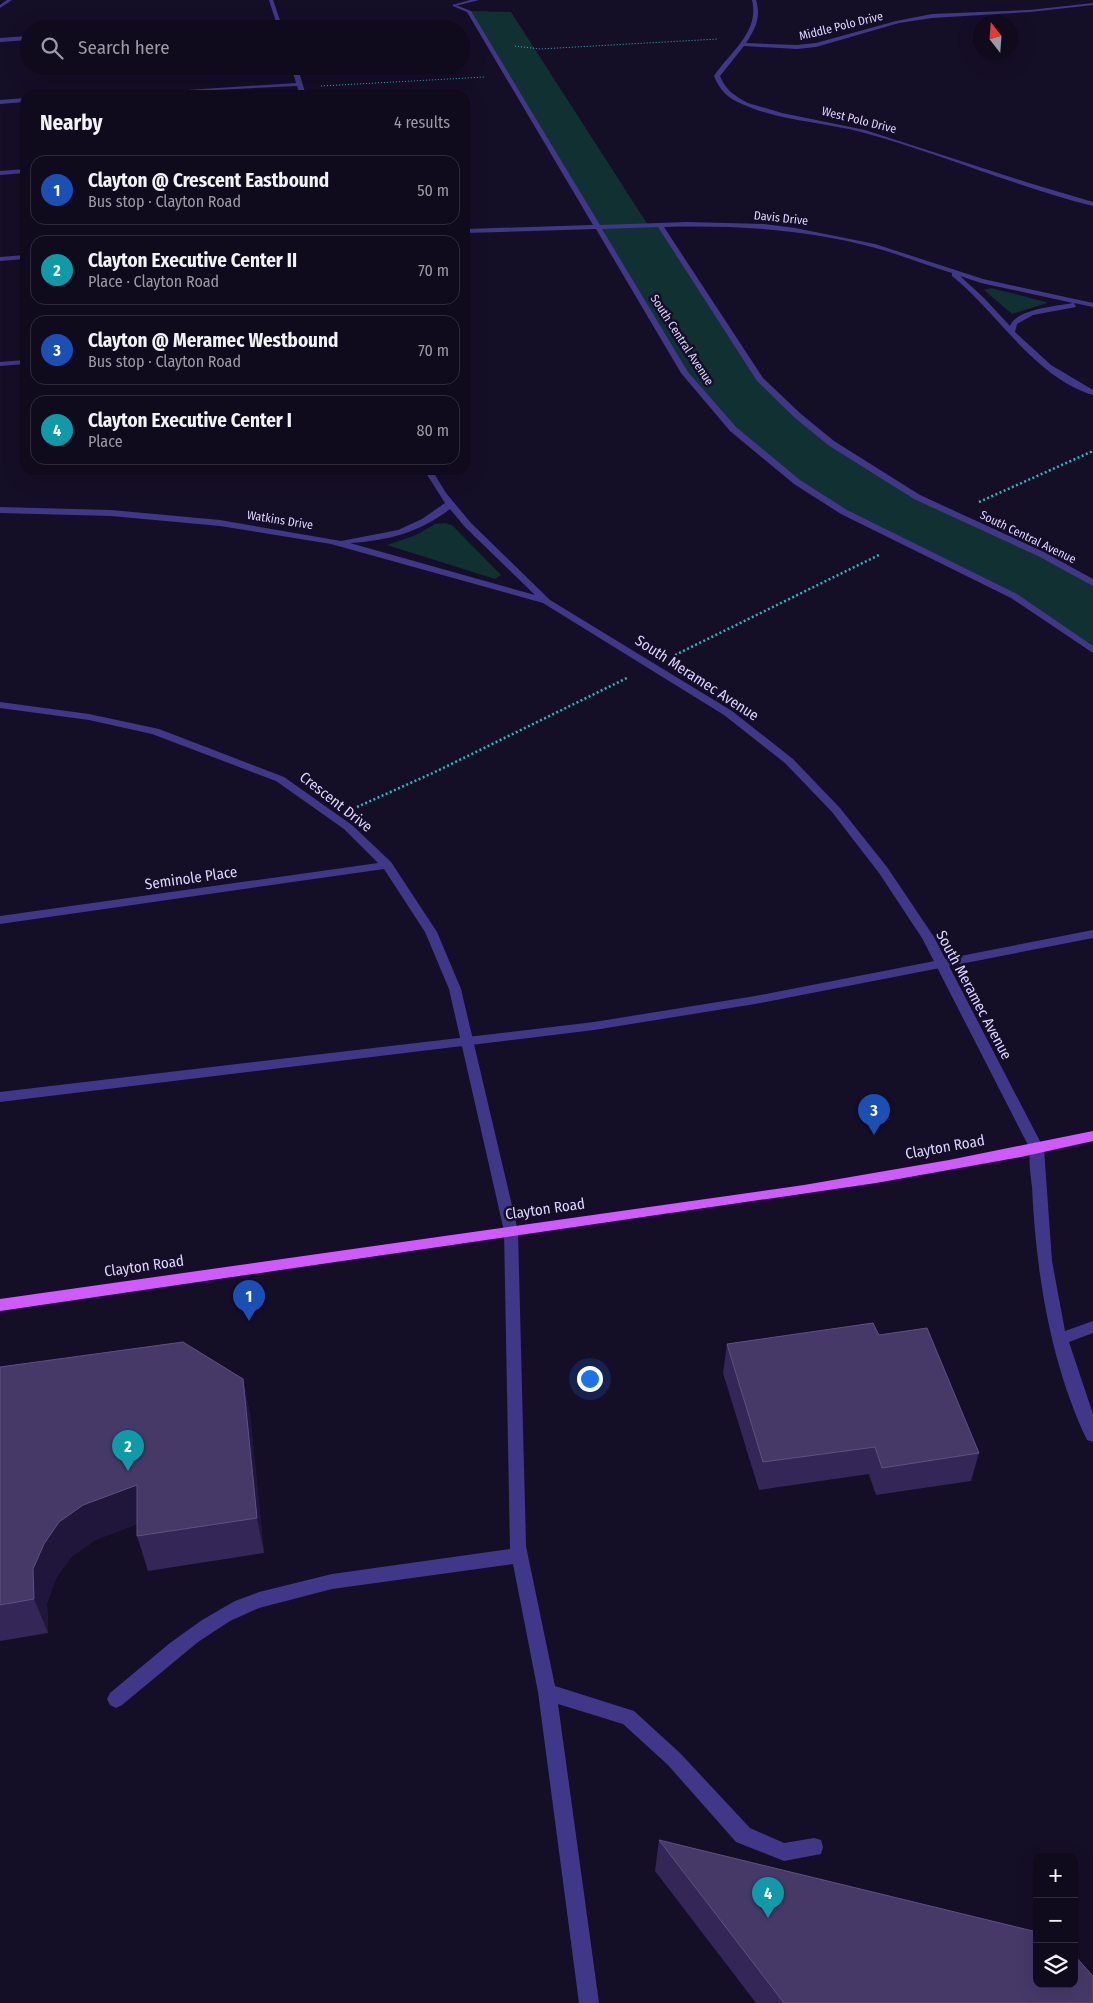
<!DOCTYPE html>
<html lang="en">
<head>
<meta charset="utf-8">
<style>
	body { margin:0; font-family:"Fira Sans Condensed",sans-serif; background:#191326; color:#f1f3f6 }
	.controls { position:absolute; right:15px; bottom:15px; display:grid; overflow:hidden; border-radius:10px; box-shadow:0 5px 20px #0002 }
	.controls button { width:45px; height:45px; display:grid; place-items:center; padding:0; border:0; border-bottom:1px solid #302b3b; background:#100a1d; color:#f1f3f6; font:25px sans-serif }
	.compass { position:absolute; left:973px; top:15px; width:45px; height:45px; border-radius:50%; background:#100a1d; box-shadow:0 5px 20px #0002; rotate:343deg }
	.you { position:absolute; left:589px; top:1378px; width:18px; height:18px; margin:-12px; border:4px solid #fff; border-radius:50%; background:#1a73e8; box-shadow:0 0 0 8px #1a73e833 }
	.badge { display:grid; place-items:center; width:32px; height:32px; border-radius:50%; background:#0f766e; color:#fff; font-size:16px; font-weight:700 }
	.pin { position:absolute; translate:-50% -41px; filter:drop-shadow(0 1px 2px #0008) }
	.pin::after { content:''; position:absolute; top:26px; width:18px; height:15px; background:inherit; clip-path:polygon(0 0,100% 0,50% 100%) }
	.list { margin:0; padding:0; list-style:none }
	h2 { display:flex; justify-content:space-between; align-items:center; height:65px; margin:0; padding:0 20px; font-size:21px }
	h2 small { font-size:16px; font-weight:400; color:#9c9aa4 }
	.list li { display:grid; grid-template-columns:32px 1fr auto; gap:15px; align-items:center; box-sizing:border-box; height:70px; margin:0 10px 10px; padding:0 10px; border:1px solid #302b3b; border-radius:15px }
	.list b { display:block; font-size:19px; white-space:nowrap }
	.list p { margin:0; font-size:16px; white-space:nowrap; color:#9c9aa4 }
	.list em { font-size:16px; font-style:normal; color:#9c9aa4 }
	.icon { flex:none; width:28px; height:28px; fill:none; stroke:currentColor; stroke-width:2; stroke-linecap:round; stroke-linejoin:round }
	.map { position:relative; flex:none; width:1093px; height:2003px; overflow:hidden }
	.search { position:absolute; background:#100a1d; box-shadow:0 5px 20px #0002; left:20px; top:20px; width:450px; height:55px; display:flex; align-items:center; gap:12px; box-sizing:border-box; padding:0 18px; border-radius:28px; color:#9c9aa4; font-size:19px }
	.panel { position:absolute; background:#100a1d; box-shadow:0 5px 20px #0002; left:20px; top:90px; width:450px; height:385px; border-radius:15px }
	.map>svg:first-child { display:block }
	.green { fill:#113031 }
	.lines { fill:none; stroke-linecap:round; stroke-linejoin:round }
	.path-far1 { stroke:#2ababd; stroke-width:1; stroke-dasharray:1 2; stroke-linecap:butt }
	.path { stroke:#2ababd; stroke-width:2.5; stroke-dasharray:2 2.5; stroke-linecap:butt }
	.service { fill:#413788; fill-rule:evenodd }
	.minor { fill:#413788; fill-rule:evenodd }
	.primary { fill:#cf5bff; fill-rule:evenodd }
	.wall { fill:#342656 }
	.shaded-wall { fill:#20153b }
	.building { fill:#463968; stroke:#5e5180 }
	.labels { text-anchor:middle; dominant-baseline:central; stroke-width:5; stroke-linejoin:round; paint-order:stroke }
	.far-street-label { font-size:12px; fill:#ddd4ff; stroke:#150e27 }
	.street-label { font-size:15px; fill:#ddd4ff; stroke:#150e27 }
</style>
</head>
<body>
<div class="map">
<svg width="1093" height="2003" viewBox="0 0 1093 2003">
	<rect width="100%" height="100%" fill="#150e27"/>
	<!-- green -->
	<path class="green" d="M470,11L511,12L648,225H660L760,379L798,416L871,470L1093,583V650L1014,596L896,538L797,482L733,429L685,373Z
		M991,288L1046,302L1047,303L1012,314L984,290Z
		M445,523L452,525L501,575L495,579L387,545L416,535L435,524Z"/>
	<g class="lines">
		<!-- path-far1 -->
		<path class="path-far1" d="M515,46L540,49L718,39
			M321,86L485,77"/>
		<!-- path -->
		<path class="path" d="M979,502L1093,451
			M675,655L881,554
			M357,807L435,772L629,677"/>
		<!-- service -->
		<path class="service" d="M7,0H12L0,8V5Z
			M470,0H479L455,6L453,5Z
			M1093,930V938L755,1004L594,1030L0,1102V1092L594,1022L755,996Z
			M1037,1144L1042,1145L1044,1149L1052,1261L1065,1331L1093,1321V1333L1069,1342L1093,1414V1442L1087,1440C1050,1362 1036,1272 1032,1187C1031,1176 1027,1155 1032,1145Z
			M511,1225L516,1227L518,1231L526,1546L555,1686L634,1711L680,1753L750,1828L784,1843L814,1838L821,1840L823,1847L821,1854L784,1861L736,1842L668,1765L623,1724L558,1704L599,2003H579L538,1692L513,1564L332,1589L259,1608L230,1621L198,1642L122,1705L116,1708L110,1705L107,1699L110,1693L170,1643L202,1620L235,1601L259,1592L332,1574L510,1549L504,1231L506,1227Z"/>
		<!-- minor -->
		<path class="minor" d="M269,0H273L283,29H228L277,25Z
			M752,0H756C761,17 756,28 746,43L797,45L816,43L896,21L932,14L1030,10L1093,3V5L1030,12L932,18L899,23L816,47L797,49L744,46L720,76C726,91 735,96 748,103L782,113L865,130L1029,183L1093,202V206C1014,186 939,153 861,132C822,122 779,121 742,104C728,98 720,91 714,76C730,52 760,32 752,0Z
			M453,4L471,11L600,225L687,222L764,224L795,228L875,244L983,279L1093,303V307L1074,303L1076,307L1033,315L1017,324L1015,332L1051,365L1093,390V395C1034,377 998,313 952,276V273C925,265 899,254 872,247C805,229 734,225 664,227L763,378L801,414L834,441L920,495L1044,552L1093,579V586L1038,556L914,499L828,445L795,418L757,381L658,227L602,229L688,372L736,427L800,480L847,510L1017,594L1093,646V653L1011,598L841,514L794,484L730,431L681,373L596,229L465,233V229L593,225L467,12L453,6ZM960,276L981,283L1073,303C1057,306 1016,309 1010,326L984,298Z
			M29,36V40L0,42V38Z
			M291,66H297L306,95H300L297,86L110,95L296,83Z
			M25,98V102L0,104V100Z
			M25,169V173L0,175V171Z
			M25,255V259L0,261V257Z
			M25,360V364L0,366V362Z
			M424,470H432L446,493L471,523L550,600L732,711L793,759L840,808L887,867L934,937L1044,1149L1042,1153H1032L1030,1149L922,938L879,873L832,812L785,763L724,715L543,603L331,544L220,526L111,516L0,513V507L111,510L220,520L341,541L398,530L422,519L445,503ZM450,509L465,527L535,595L350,543C388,541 420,532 450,509Z
			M0,702L89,714L159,729L284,777L352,825L391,862L437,932L461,989L518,1231L516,1235L511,1237L506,1235L504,1231L449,989L425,932L384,869L0,924V916L378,863L344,829L276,781L152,734L89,720L0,708Z"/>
		<!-- primary -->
		<path class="primary" d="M1093,1131V1141L1021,1157L876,1183L0,1311V1299L804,1185L949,1160Z"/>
	</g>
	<!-- wall -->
	<path class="wall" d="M879,1335L979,1453L971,1481L876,1495L869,1474L759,1490L723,1373L727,1344Z
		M0,1367L243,1379L250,1415L264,1553L148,1571L137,1536V1524L95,1540L71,1557L56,1578L47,1603L48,1633L0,1641Z
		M659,1840L1093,2003H756L655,1871Z"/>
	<!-- shaded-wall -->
	<path class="shaded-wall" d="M243,1379L250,1415L264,1553L257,1518Z
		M137,1485L147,1520L95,1540L71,1557L56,1578L47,1603L48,1633L34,1599L33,1569L44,1544L59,1522L83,1505Z"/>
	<!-- building -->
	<path class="building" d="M873,1323L879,1335L927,1328L979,1453L882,1468L875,1447L763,1462L727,1344Z
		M183,1342L243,1379L257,1518L137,1536V1485L83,1505L59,1522L44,1544L33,1569L34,1599L0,1605V1367Z
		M659,1840L1037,1932V1984H1074V1955L1093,1976V2003H784Z"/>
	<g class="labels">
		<!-- far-street labels -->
		<g class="far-street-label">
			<text transform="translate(841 26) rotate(-14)">Middle Polo Drive</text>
			<text transform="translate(859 120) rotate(14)">West Polo Drive</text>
			<text transform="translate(781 218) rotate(6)">Davis Drive</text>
			<text transform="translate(682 340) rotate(57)">South Central Avenue</text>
			<text transform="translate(280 520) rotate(9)">Watkins Drive</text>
			<text transform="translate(1028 537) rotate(26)">South Central Avenue</text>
		</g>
		<!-- street labels -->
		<g class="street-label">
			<text transform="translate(697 678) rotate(33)">South Meramec Avenue</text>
			<text transform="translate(336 802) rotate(38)">Crescent Drive</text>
			<text transform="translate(191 878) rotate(-8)">Seminole Place</text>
			<text transform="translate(974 995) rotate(62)">South Meramec Avenue</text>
			<text transform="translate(945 1147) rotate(-10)">Clayton Road</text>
			<text transform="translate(545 1209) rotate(-8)">Clayton Road</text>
			<text transform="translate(144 1266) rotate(-8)">Clayton Road</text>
		</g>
	</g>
</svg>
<div class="controls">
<button>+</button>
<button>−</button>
<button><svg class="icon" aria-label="layers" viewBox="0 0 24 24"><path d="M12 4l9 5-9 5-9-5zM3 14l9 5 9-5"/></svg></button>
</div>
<svg class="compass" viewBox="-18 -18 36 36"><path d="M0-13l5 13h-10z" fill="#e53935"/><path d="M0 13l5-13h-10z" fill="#9c9aa4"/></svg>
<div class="you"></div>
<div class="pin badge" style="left:249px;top:1321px;background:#1a4fb4">1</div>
<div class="pin badge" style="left:128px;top:1471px;background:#0f9aa8">2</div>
<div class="pin badge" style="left:874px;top:1135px;background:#1a4fb4">3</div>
<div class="pin badge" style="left:768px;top:1918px;background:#0f9aa8">4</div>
<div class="search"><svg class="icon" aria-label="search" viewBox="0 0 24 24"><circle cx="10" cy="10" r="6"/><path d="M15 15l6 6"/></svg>Search here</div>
<section class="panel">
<h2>Nearby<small>4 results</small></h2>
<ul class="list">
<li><span class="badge" style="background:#1a4fb4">1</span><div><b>Clayton @ Crescent Eastbound</b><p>Bus stop · Clayton Road</p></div><em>50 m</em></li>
<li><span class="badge" style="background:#0f9aa8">2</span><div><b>Clayton Executive Center II</b><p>Place · Clayton Road</p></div><em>70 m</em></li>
<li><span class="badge" style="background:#1a4fb4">3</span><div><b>Clayton @ Meramec Westbound</b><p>Bus stop · Clayton Road</p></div><em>70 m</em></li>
<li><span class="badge" style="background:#0f9aa8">4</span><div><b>Clayton Executive Center I</b><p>Place</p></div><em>80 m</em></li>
</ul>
</section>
</div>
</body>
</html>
